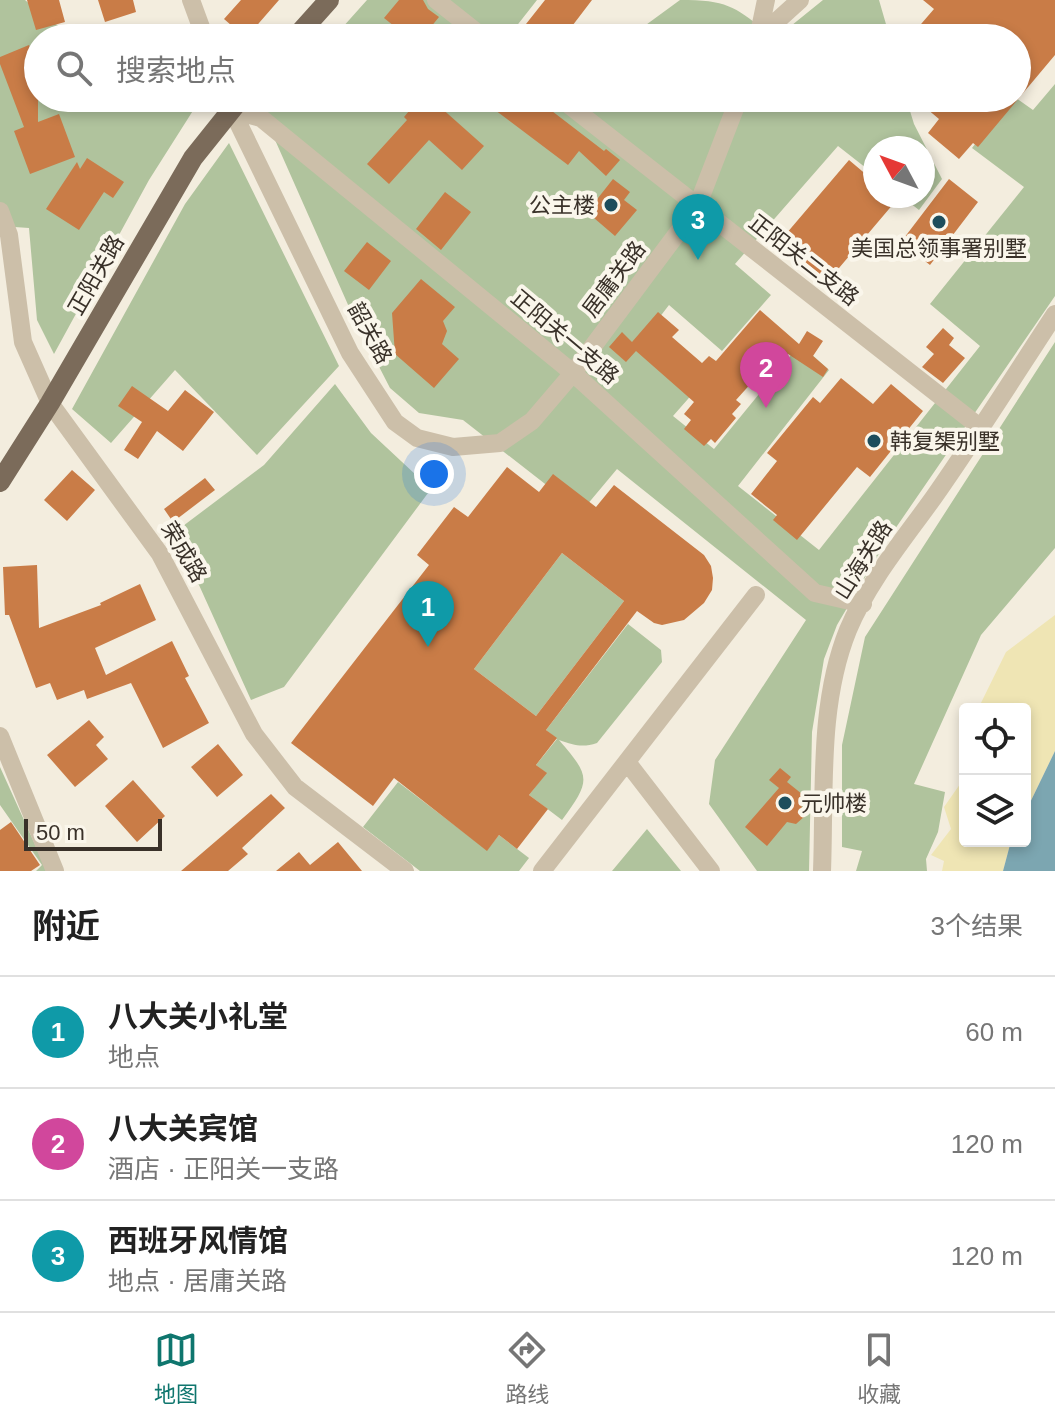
<!DOCTYPE html>
<html lang="zh">
<head>
<meta charset="utf-8">
<style>
	body { margin:0; font-family:Helvetica,"Noto Sans SC",sans-serif; background:#f2f2f2; color:#222 }
	.controls { position:absolute; right:24px; bottom:24px; display:grid; overflow:hidden; border-radius:8px; box-shadow:0 4px 12px #0003 }
	.controls button { width:72px; height:72px; display:grid; place-items:center; padding:0; border:0; border-bottom:2px solid #e0e0e0; background:#fff; color:#222; font:40px sans-serif }
	.compass { position:absolute; left:863px; top:136px; width:72px; height:72px; border-radius:50%; background:#fff; box-shadow:0 4px 12px #0003; rotate:311deg }
	.scale { position:absolute; left:24px; bottom:20px; width:138px; box-sizing:border-box; padding-left:8px; border:4px solid #393129; border-top:0; font-size:22px; line-height:28px; white-space:nowrap; color:#393129; -webkit-text-stroke:6px #faf6eb; paint-order:stroke }
	.you { position:absolute; left:434px; top:474px; width:28px; height:28px; margin:-20px; border:6px solid #fff; border-radius:50%; background:#1a73e8; box-shadow:0 0 0 12px #1a73e833 }
	.badge { display:grid; place-items:center; width:52px; height:52px; border-radius:50%; background:#0f766e; color:#fff; font-size:26px; font-weight:700 }
	.pin { position:absolute; translate:-50% -66px; filter:drop-shadow(0 2px 4px #0008) }
	.pin::after { content:''; position:absolute; top:42px; width:28px; height:24px; background:inherit; clip-path:polygon(0 0,100% 0,50% 100%) }
	.list { margin:0; padding:0; list-style:none }
	h2 { display:flex; justify-content:space-between; align-items:center; height:104px; margin:0; padding:0 32px; font-size:34px }
	h2 small { font-size:26px; font-weight:400; color:#767676 }
	.list li { display:grid; grid-template-columns:52px 1fr auto; gap:24px; align-items:center; box-sizing:border-box; height:112px; padding:0 32px; border-top:2px solid #e0e0e0 }
	.list b { display:block; font-size:30px; white-space:nowrap }
	.list p { margin:0; font-size:26px; white-space:nowrap; color:#767676 }
	.list em { font-size:26px; font-style:normal; color:#767676 }
	.icon { flex:none; width:44px; height:44px; fill:none; stroke:currentColor; stroke-width:2; stroke-linecap:round; stroke-linejoin:round }
	.map { position:relative; flex:none; width:1055px; height:871px; overflow:hidden }
	.search { position:absolute; background:#fff; box-shadow:0 4px 12px #0003; left:24px; right:24px; top:24px; height:88px; display:flex; align-items:center; gap:20px; box-sizing:border-box; padding:0 28px; border-radius:44px; color:#767676; font-size:30px }
	.sheet { height:440px; background:#fff }
	nav { display:flex; justify-content:space-around; align-items:center; box-sizing:border-box; height:112px; border-top:2px solid #e0e0e0; background:#fff; font-size:22px; color:#767676 }
	nav a { display:grid; justify-items:center; gap:4px }
	nav .on { color:#0f766e }
	.map>svg:first-child { display:block }
	.green { fill:#b0c39d }
	.sand { fill:#efe5b4 }
	.water { fill:#7ca6b1 }
	.building { fill:#c97c47; fill-rule:evenodd }
	.lines { fill:none; stroke-linecap:round; stroke-linejoin:round }
	.minor { stroke:#ccbfa9; stroke-width:18 }
	.major { stroke:#7b6b5a; stroke-width:20 }
	.poi-dot { fill:#1d4d5c; stroke:#faf6eb; stroke-width:3 }
	.labels { text-anchor:middle; dominant-baseline:central; stroke-width:8; stroke-linejoin:round; paint-order:stroke }
	.poi-label { font-size:22px; fill:#393129; stroke:#faf6eb; text-anchor:start }
	.street-label { font-size:22px; fill:#393129; stroke:#faf6eb }
</style>
</head>
<body>
<div class="map">
<svg width="1055" height="871" viewBox="0 0 1055 871">
	<rect width="100%" height="100%" fill="#f3edde"/>
	<!-- green -->
	<path class="green" d="M0,0H25L51,22L85,38H38V98H201L149,180L54,354L37,320L29,228L0,226Z
		M367,0H537L515,28L527,38H333Z
		M680,0C732,0 735,8 775,38H628Z
		M823,0H879L890,38H776Z
		M1055,84V296L884,545L837,625L824,659L812,732L809,871H757L709,804L715,760L806,620L617,469L581,512L463,420L419,413L390,388L353,316L264,115L279,98H906L914,124L942,179L919,210L901,196H923V148H875V175L838,146L735,264L771,295L722,351L669,305L639,344L695,391L673,416L714,449L800,344L829,370L738,486L819,550L980,346L930,304L1024,187L972,148L1011,98H1016L1033,110Z
		M229,143L339,366L257,455L175,370L111,443L72,409L185,204Z
		M1055,342V548L981,635L914,784L945,792L938,832L926,859L927,871H856L862,851L842,847V745L865,637Z
		M335,384L371,433L431,489L284,687L251,700L175,532L264,465Z
		M562,553L624,601L536,716L474,669Z
		M628,624L661,650L662,662L597,743C582,748 574,745 559,740C591,777 591,780 562,820L529,795L546,773L536,765L557,739L546,730Z
		M0,767L47,871H36L42,865L0,805Z
		M398,782L487,850L499,835L529,858L519,871H420L363,827Z
		M647,829L681,871H611H612Z"/>
	<!-- sand -->
	<path class="sand" d="M1055,615V751L1025,813V709H978L1006,652Z
		M965,777V841H1011L1003,871H942L944,861L931,855L951,829L944,807Z"/>
	<!-- water -->
	<path class="water" d="M1055,751V871H1003L1011,841H1025V813Z"/>
	<!-- building -->
	<path class="building" d="M27,0H59L65,22L36,30Z
		M98,0H133L136,12L105,22Z
		M241,0H279L246,38L224,19Z
		M399,0H423L428,9L439,17L422,38H409L384,18Z
		M545,0H592L563,38H544L526,24Z
		M923,0H1055V55L978,147L973,143L959,159L928,133L939,119L914,98H1017V38H909L934,9Z
		M29,45L38,68V122L59,114L75,157L30,174L14,131L24,127L0,64V57Z
		M420,98H430L484,146L462,170L429,140L389,184L367,164L407,120L404,117Z
		M479,98H535L604,151L606,149L620,160L606,176L579,151L568,165Z
		M87,158L124,182L113,198L104,192L79,230L46,209L77,162L80,169Z
		M849,160L875,182V196H900L828,281L780,241Z
		M613,179L630,192L624,200L637,210L615,236L587,212Z
		M949,179L978,202L930,265L901,242Z
		M445,192L471,212L441,250L416,229Z
		M367,242L391,261L369,290L344,271Z
		M421,279L455,307L443,321L447,331L442,344L459,359L434,388L395,354L392,313Z
		M760,310L799,344L807,331L823,341L813,356L828,369L823,377L788,354L768,377L754,380L736,400L741,404L732,414L736,418L715,443L711,439L704,446L684,429L691,420L684,414L694,402L636,351L626,362L609,347L622,332L632,342L658,312L679,330L672,337L702,363L709,356L716,361Z
		M943,328L954,338L949,345L965,358L943,383L922,367L934,354L926,347Z
		M841,378L873,404L891,384L923,411L870,477L857,467L797,540L773,520L777,515L751,494L777,461L767,453L813,397L820,403Z
		M132,386L168,411L185,390L214,412L183,451L157,431L138,459L124,450L142,422L118,406Z
		M507,467L539,492L553,474L596,507L614,485L704,555L711,566L713,578L712,590L704,603L684,620L662,625L654,623L637,611L546,730L557,738L536,765L547,773L529,795L548,809L517,849L499,835L487,851L394,778L373,806L291,743L429,565L417,555L454,507L468,517ZM562,553L624,601L536,716L474,669Z
		M72,470L95,490L67,521L44,500Z
		M205,478L215,490L173,522L164,509Z
		M37,565L39,628L101,605L100,603L140,584L156,620L95,648L106,675L172,641L189,676L185,678L209,723L163,748L131,683L87,699L84,690L57,700L50,683L36,688L9,615H5L3,567Z
		M89,720L104,737L96,745L108,759L75,787L47,755Z
		M218,744L243,775L217,797L191,767Z
		M780,768L791,777L787,782L807,798L801,805L805,816L796,824L787,822L767,846L745,827L779,788L769,780Z
		M133,780L165,816L137,842L105,806Z
		M271,794L285,808L242,848L248,854L228,871H181Z
		M11,822L40,865L31,871H0V830Z
		M338,842L362,871H276L299,852L310,865Z"/>
	<g class="lines">
		<!-- minor -->
		<path class="minor" d="M191,0L205,38
			M436,0L484,38
			M758,38L800,0
			M758,38L766,0
			M226,98L350,353L395,422L417,438L453,447L500,443L532,421L573,373L697,207L739,98
			M560,98L981,428
			M231,110L261,118L573,373L815,593L863,604
			M0,211L9,235L23,342L50,403L160,554L254,734L295,787L405,871
			M0,736L55,871
			M627,762L711,871
			M542,871L756,595
			M822,871C825,792 818,704 848,630C868,582 904,539 934,497C976,437 1015,375 1055,314"/>
		<!-- major -->
		<path class="major" d="M295,38L329,0
			M0,482L50,403L193,158L241,98"/>
	</g>
	<!-- markers -->
	<g class="poi-dot">
		<circle cx="611" cy="205" r="8"/>
		<circle cx="939" cy="222" r="8"/>
		<circle cx="874" cy="441" r="8"/>
		<circle cx="785" cy="803" r="8"/>
	</g>
	<g class="labels">
		<!-- poi labels -->
		<g class="poi-label">
			<text x="595" y="205" text-anchor="end">公主楼</text>
			<text x="939" y="248" text-anchor="middle">美国总领事署别墅</text>
			<text x="890" y="441">韩复榘别墅</text>
			<text x="801" y="803">元帅楼</text>
		</g>
		<!-- street labels -->
		<g class="street-label">
			<text transform="translate(804 260) rotate(38)">正阳关二支路</text>
			<text transform="translate(96 275) rotate(-60)">正阳关路</text>
			<text transform="translate(614 279) rotate(-53)">居庸关路</text>
			<text transform="translate(370 333) rotate(61)">韶关路</text>
			<text transform="translate(565 337) rotate(40)">正阳关一支路</text>
			<text transform="translate(184 552) rotate(59)">荣成路</text>
			<text transform="translate(863 560) rotate(-58)">山海关路</text>
		</g>
	</g>
</svg>
<div class="controls">
<button><svg class="icon" aria-label="locate" viewBox="0 0 24 24"><circle cx="12" cy="12" r="6"/><path d="M12 2v4M12 18v4M2 12h4M18 12h4"/></svg></button>
<button><svg class="icon" aria-label="layers" viewBox="0 0 24 24"><path d="M12 4l9 5-9 5-9-5zM3 14l9 5 9-5"/></svg></button>
</div>
<svg class="compass" viewBox="-18 -18 36 36"><path d="M0-13l5 13h-10z" fill="#e53935"/><path d="M0 13l5-13h-10z" fill="#767676"/></svg>
<div class="scale">50 m</div>
<div class="you"></div>
<div class="pin badge" style="left:428px;top:647px;background:#0f9aa8">1</div>
<div class="pin badge" style="left:766px;top:408px;background:#d1479c">2</div>
<div class="pin badge" style="left:698px;top:260px;background:#0f9aa8">3</div>
<div class="search"><svg class="icon" aria-label="search" viewBox="0 0 24 24"><circle cx="10" cy="10" r="6"/><path d="M15 15l6 6"/></svg>搜索地点</div>
</div>
<section class="sheet">
<h2>附近<small>3个结果</small></h2>
<ul class="list">
<li><span class="badge" style="background:#0f9aa8">1</span><div><b>八大关小礼堂</b><p>地点</p></div><em>60 m</em></li>
<li><span class="badge" style="background:#d1479c">2</span><div><b>八大关宾馆</b><p>酒店 · 正阳关一支路</p></div><em>120 m</em></li>
<li><span class="badge" style="background:#0f9aa8">3</span><div><b>西班牙风情馆</b><p>地点 · 居庸关路</p></div><em>120 m</em></li>
</ul>
</section>
<nav>
<a class="on"><svg class="icon" aria-label="map" viewBox="0 0 24 24"><path d="M3 6l6-2 6 2 6-2v14l-6 2-6-2-6 2zM9 4v14M15 6v14"/></svg>地图</a>
<a><svg class="icon" aria-label="directions" viewBox="0 0 24 24"><path d="M12 3l9 9-9 9-9-9zM9 14v-3h6M13 9l2 2-2 2"/></svg>路线</a>
<a><svg class="icon" aria-label="saved" viewBox="0 0 24 24"><path d="M7 4h10v16l-5-4-5 4z"/></svg>收藏</a>
</nav>
</body>
</html>
